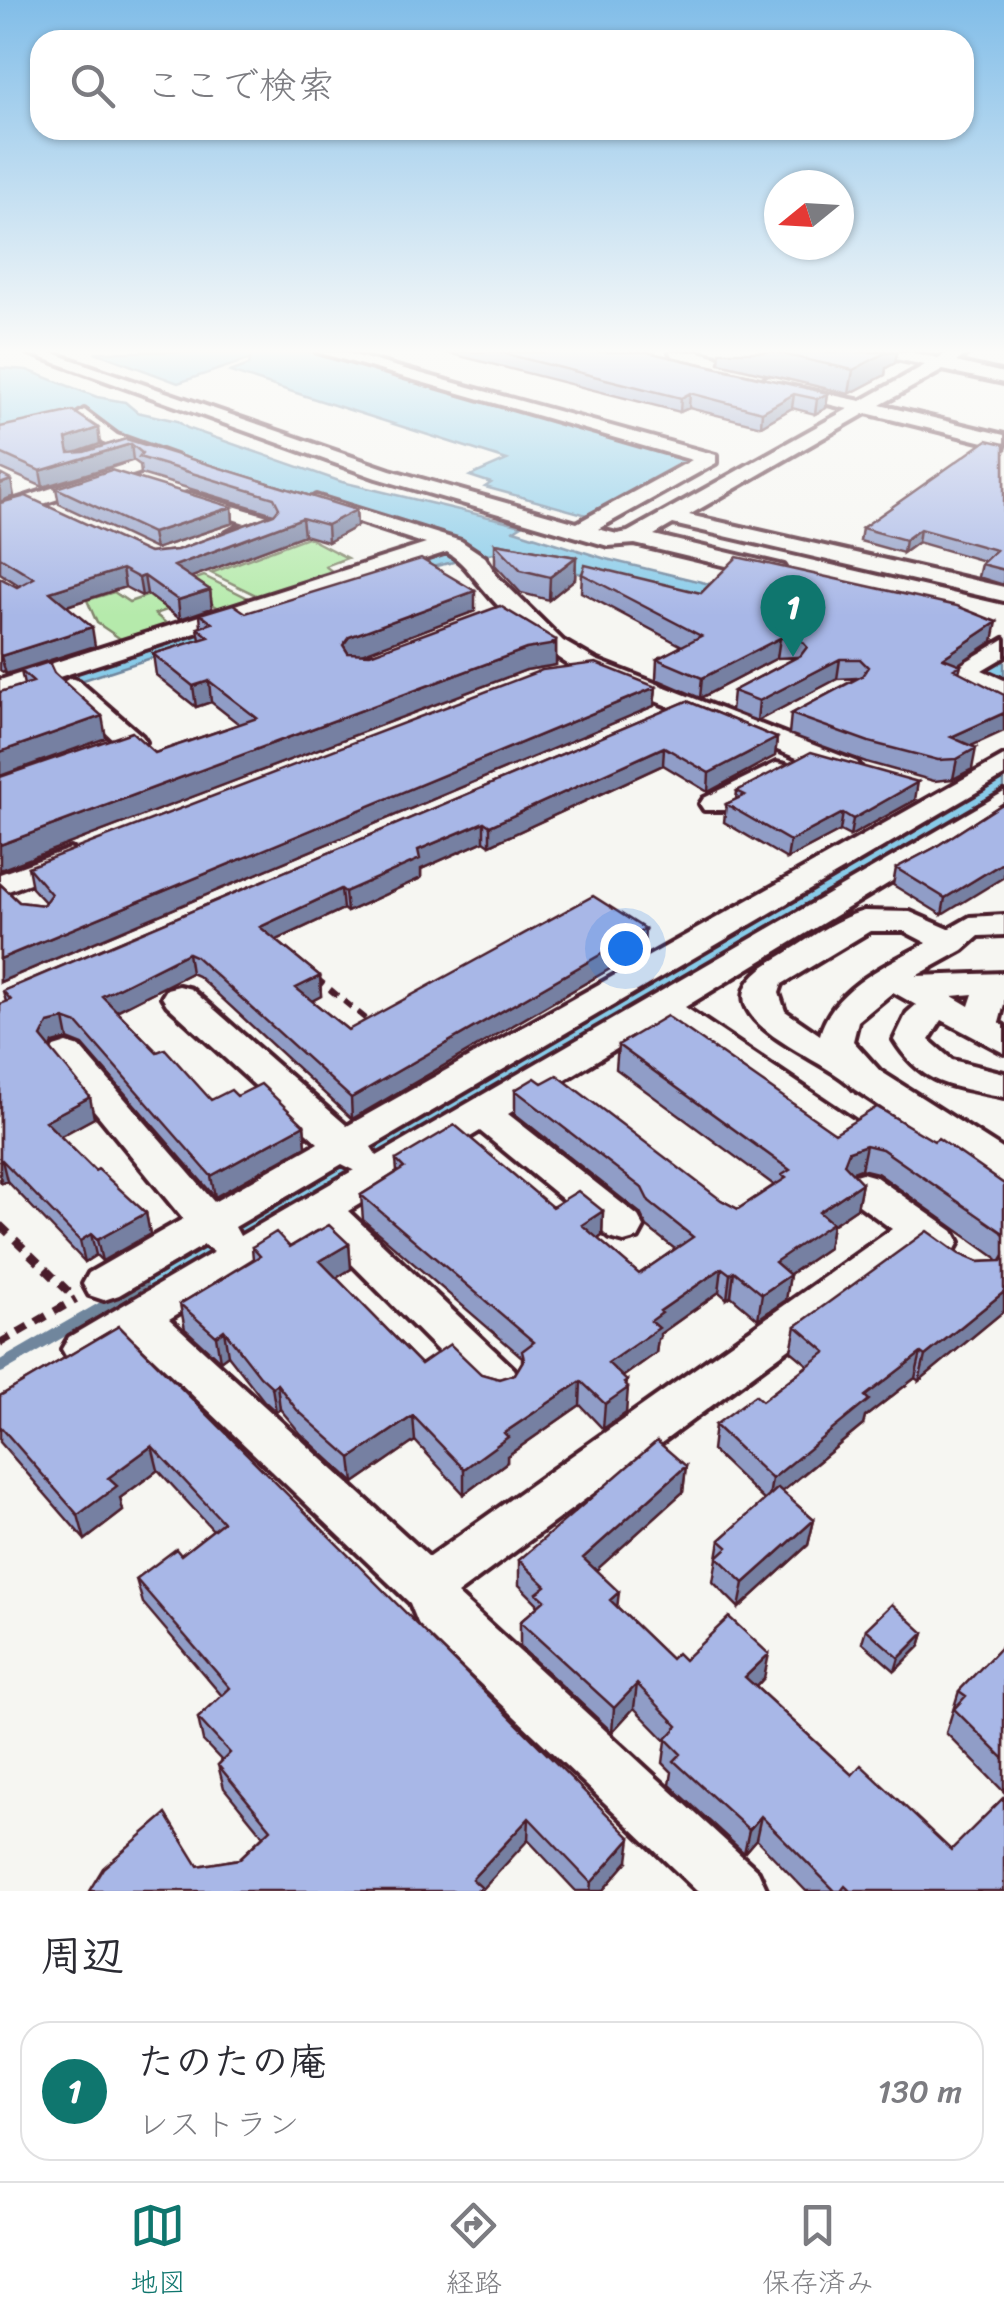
<!DOCTYPE html>
<html lang="ja">
<head>
<meta charset="utf-8">
<style>
	body { margin:0; font-family:Sriracha,"Klee One",sans-serif; background:#f2f2f3; color:#2b2b33 }
	.compass { position:absolute; left:764px; top:170px; width:90px; height:90px; border-radius:50%; background:#fff; box-shadow:0 2px 8px #0004; rotate:252deg }
	.you { position:absolute; left:625px; top:948px; width:35px; height:35px; margin:-25px; border:8px solid #fff; border-radius:50%; background:#1a73e8; box-shadow:0 0 0 15px #1a73e833 }
	.badge { display:grid; place-items:center; width:65px; height:65px; border-radius:50%; background:#0f766e; color:#fff; font-size:32px; font-weight:700 }
	.pin { position:absolute; translate:-50% -82px; filter:drop-shadow(0 2px 5px #0008) }
	.pin::after { content:''; position:absolute; top:52px; width:35px; height:30px; background:inherit; clip-path:polygon(0 0,100% 0,50% 100%) }
	.list { margin:0; padding:0; list-style:none }
	h2 { display:flex; justify-content:space-between; align-items:center; height:130px; margin:0; padding:0 40px; font-size:42px }
	h2 small { font-size:32px; font-weight:400; color:#7c7c81 }
	.list li { display:grid; grid-template-columns:65px 1fr auto; gap:30px; align-items:center; box-sizing:border-box; height:140px; margin:0 20px 20px; padding:0 20px; border:2px solid #e1e1e2; border-radius:30px }
	.list b { display:block; font-size:38px; white-space:nowrap }
	.list p { margin:0; font-size:32px; white-space:nowrap; color:#7c7c81 }
	.list em { font-size:32px; font-style:normal; color:#7c7c81 }
	.icon { flex:none; width:55px; height:55px; fill:none; stroke:currentColor; stroke-width:2; stroke-linecap:round; stroke-linejoin:round }
	.map { position:relative; flex:none; width:1004px; height:1891px; overflow:hidden }
	.search { position:absolute; background:#fff; box-shadow:0 2px 8px #0004; left:30px; right:30px; top:30px; height:110px; display:flex; align-items:center; gap:25px; box-sizing:border-box; padding:0 35px; border-radius:30px; color:#7c7c81; font-size:38px }
	.sheet { height:290px; background:#fff }
	nav { display:flex; justify-content:space-around; align-items:center; box-sizing:border-box; height:140px; border-top:2px solid #e1e1e2; background:#fff; font-size:28px; color:#7c7c81 }
	nav a { display:grid; justify-items:center; gap:5px }
	nav .on { color:#0f766e }
	.map>svg:first-child { display:block }
	.green { fill:#b5eaab; stroke:#80846b; stroke-width:2.5 }
	.water { fill:#88cbe9; stroke:#6f869d; stroke-width:2.5 }
	.lines { fill:none; stroke-linecap:round; stroke-linejoin:round }
	.stream { stroke:#6f869d; stroke-width:12 }
	.minor-casing { stroke:#4a1f2b; stroke-width:8 }
	.path-far1 { stroke:#4a1f2b; stroke-width:6; stroke-dasharray:10 8; stroke-linecap:butt }
	.path { stroke:#4a1f2b; stroke-width:8; stroke-dasharray:12 9; stroke-linecap:butt }
	.minor { fill:#f6f6f2; fill-rule:evenodd }
	.wall { fill:#909dc7; stroke:#4a1f2b; stroke-width:2.5 }
	.shaded-wall { fill:#7680a2; stroke:#4a1f2b; stroke-width:2.5 }
	.building { fill:#a8b7e7; stroke:#4a1f2b; stroke-width:2.5 }
</style>
</head>
<body>
<div class="map">
<svg width="1004" height="1891" viewBox="0 0 1004 1891">
	<rect width="100%" height="100%" fill="#f6f6f2"/>
	<filter id="ink" filterUnits="userSpaceOnUse"><feTurbulence type="fractalNoise" baseFrequency=".01" numOctaves="2"/><feDisplacementMap in="SourceGraphic" scale="20" xChannelSelector="R" yChannelSelector="G"/><feConvolveMatrix kernelMatrix="1 2 1 2 8 2 1 2 1" color-interpolation-filters="sRGB"/></filter>
	<g filter="url(#ink)">
		<!-- green -->
		<path class="green" d="M307,537L347,558L325,566L341,578L268,601L211,573Z
			M204,576L260,604L229,614L202,598L155,614L174,630L128,644L97,623L87,600L114,592L129,602Z"/>
		<!-- water -->
		<path class="water" d="M95,352H316L700,460L594,517L485,487L491,483L470,476L507,460L230,372L249,365L250,359L178,383Z
			M0,368L27,370L97,397L125,402L137,412L177,421L187,428L342,482L522,525L514,530L606,559L929,637L1004,661V685L498,552L436,566L65,686L0,693L458,544L112,436L89,412L0,431Z
			M1004,769V790L140,1298L125,1282Z"/>
		<g class="lines">
			<!-- stream -->
			<path class="stream" d="M0,1367L142,1285"/>
			<!-- minor casing -->
			<g class="minor-casing">
				<path id="minor" d="M26,352H50L390,470L577,523L692,460L317,352H343L716,455V463L598,529L617,534L628,532L848,409L779,392V384L861,401L925,365L881,356L879,352H909L938,358L949,352H969L956,362L1004,373V383L943,370L880,405L1004,435V447L866,413L689,515L1004,587V601L673,524L654,535L784,566L787,571L776,578L635,544L608,546L376,478Z
					M670,352H699L770,371L761,376L672,356Z
					M84,410L117,435L178,457L175,461L0,518V505L148,457L103,443L75,416Z
					M190,493L274,518L277,523L240,541H224L221,536L245,523L183,503L180,499L183,495Z
					M316,496L461,541L485,557L497,576L563,641L596,660L857,762L861,768L857,774H837L578,670C541,649 508,619 481,586C469,572 463,562 447,552L0,696V680L426,544L309,506L306,502Z
					M1004,639V657L982,670L1004,680V697L954,676L950,671Z
					M70,678L79,681L142,736L146,742C135,755 111,765 94,761L90,755L114,740L61,691L57,686Z
					M1004,756V776L371,1147L377,1156L1004,792V813L685,1007L856,1122L862,1131L856,1140L843,1144L830,1140L660,1022L508,1114L638,1216L644,1227L638,1238L624,1242L610,1238L480,1131L348,1211L514,1369L520,1382L514,1395L498,1400L482,1395L317,1229L169,1319L429,1557L892,1229L848,1197L843,1187L848,1177L862,1173L876,1177L953,1231L959,1242L953,1253L939,1257L922,1250L457,1594L758,1871L767,1891H697L419,1625L410,1603L135,1340L84,1367L69,1361L62,1349L69,1337L214,1252L204,1245L119,1295L104,1300L89,1295L83,1284L89,1273L183,1219L49,1055L54,1047L67,1043L80,1047L214,1202L318,1143L167,1005L162,997L167,989L179,986L191,989L347,1126ZM342,1164L354,1170L240,1236L235,1227Z
					M776,763L786,765L790,771L786,777L724,810H704L700,804L704,798Z
					M70,849L81,852L85,858L81,864L0,894V874Z
					M864,911L910,912L949,929L970,917L1004,915V935L979,936L963,950L916,976L1004,973V1004L999,1023L1004,1026V1053L942,1020L929,1040L952,1060L1004,1073V1097C954,1086 923,1087 894,1040L907,1013L916,1005L893,992L858,1021L853,1041L880,1071L1004,1150V1183L990,1179L854,1089C827,1056 681,1015 776,959C804,943 833,919 864,911ZM870,931H904L927,943C887,964 832,989 820,1035L785,1011L779,993L782,984ZM973,994L969,1006L952,996Z"/>
			</g>
			<!-- path-far1 -->
			<path class="path-far1" d="M316,978L372,1024"/>
			<!-- path -->
			<path class="path" d="M0,1225L71,1294
				M0,1343L76,1299"/>
			<!-- minor -->
			<use href="#minor" class="minor"/>
		</g>
		<!-- wall -->
		<path class="wall" d="M444,352H647L828,393L826,408L815,414L792,408L761,426L689,408L680,412Z
			M720,352H897L895,363L886,368L885,375L849,394L719,363Z
			M0,427L100,444L75,453L84,452L126,439L356,510L357,526L328,542L304,535L191,577L210,590L212,608L180,619L147,594L142,596L125,587L67,606L95,646L6,674L0,670V578L17,587L20,586L0,573V503L149,553L177,550L274,514L141,474L140,465L133,460L43,487L0,468Z
			M1004,444V585L978,577L981,564L984,561L918,542L903,553L860,541L862,528Z
			M56,488L232,507L233,523L155,549L59,504Z
			M495,543L576,557L575,579L549,600L521,593L495,565Z
			M582,574L993,641L958,664L961,665L959,672L971,746L972,769L953,779L934,781L866,762L789,734L791,714L857,678L837,679L757,721L731,711L733,691L797,657L777,658L700,698L656,679L657,659L682,646L581,592Z
			M475,611L362,653L556,640V665L526,670L0,870V777L155,753L239,724L211,702L196,707L156,675L153,654L200,640L198,628L201,627L200,614Z
			M21,671L54,673L106,738L24,685Z
			M656,687L654,706L0,982V884L19,902L43,905L45,902L32,888L28,867Z
			M687,701L777,738L775,756L708,792L663,765L490,845L484,841L421,869V878L347,912L343,909L276,940L320,976L321,996L312,1001L348,1030L644,949L352,1119L198,976L191,973L117,1011L157,1052L211,1100L237,1096L304,1125L306,1146L215,1197L83,1045L68,1039L53,1043L50,1048L94,1118L60,1136L95,1171L146,1213L150,1234L102,1261L96,1255L85,1262L7,1181L2,1183L0,1181V1004L6,1002L3,991Z
			M737,791L915,800L850,836L840,831L787,859L724,822L726,804L736,800Z
			M1004,803L942,915L893,885L896,868L934,848Z
			M618,1045L835,1133L1004,1184V1311L919,1381L915,1378L865,1417L863,1425L782,1492L814,1520L808,1545L739,1608L713,1582L720,1540L765,1501L712,1450L715,1425L762,1401L808,1365L791,1351L796,1326L959,1254L978,1262L997,1261L995,1257L877,1173L861,1169L852,1173L862,1183L857,1208L832,1225L828,1248L790,1274L786,1300L758,1319L731,1296L727,1299L719,1292L660,1334V1338L658,1339L656,1353L622,1377L626,1386V1413L603,1429L580,1405L507,1456V1462L464,1494L415,1441L354,1483L301,1434L280,1409L276,1412L264,1401L228,1355L220,1361L185,1329L180,1304L253,1259L252,1247H290L349,1244L351,1269L336,1278L421,1364L481,1374L499,1379L515,1374L522,1362V1357L363,1220L361,1195L397,1172L396,1160L552,1207L603,1211L602,1236L598,1239L639,1274L675,1249L647,1227L640,1213L515,1114V1090L738,1209L774,1185L616,1069Z
			M119,1326L628,1861L602,1891H576L528,1840L198,1866L239,1859L263,1836L224,1788L218,1765L222,1761L203,1741L198,1718L222,1696L143,1603L136,1579L181,1555L213,1530L158,1470L120,1498L123,1511L85,1540L0,1442V1396Z
			M686,1466L683,1492L596,1570L617,1607L671,1659L684,1660L764,1678L756,1687L852,1775L1004,1891H806L756,1839L744,1853L670,1785L672,1772L663,1763L666,1741L634,1708L612,1732L520,1647V1622L537,1607V1603L519,1585V1560Z
			M866,1629L924,1633L920,1646L895,1671L862,1642Z
			M1004,1644V1792L946,1733L959,1691Z"/>
		<!-- shaded-wall -->
		<path class="shaded-wall" d="M881,352H897L895,363L886,368L885,375L849,394L853,370Z
			M690,393L689,408L680,412L681,398Z
			M828,393L826,408L815,414L817,399Z
			M794,394L792,408L761,426L762,412Z
			M98,428L100,444L69,455L66,439Z
			M131,444L133,460L43,487L40,471Z
			M11,480L14,496L0,502V484Z
			M232,507L233,523L155,549L152,533Z
			M356,510L357,526L328,542L327,525Z
			M302,518L304,535L176,583L174,566Z
			M920,529L918,542L903,553L905,540Z
			M576,557L575,579L549,600L550,577Z
			M122,569L125,587L54,610L50,592Z
			M144,576L147,594L142,596L139,578Z
			M210,590L212,608L180,619L178,600Z
			M475,591V611L351,658L343,645L349,637Z
			M997,622L993,641L939,677L943,658Z
			M92,627L95,646L6,674L1,656Z
			M780,638L777,658L700,698L702,678Z
			M556,640V665L526,670L0,870V845L526,649Z
			M840,659L837,679L757,721L759,701Z
			M209,681L211,702L196,707L193,686Z
			M656,687L654,706L0,982V959Z
			M1004,713V731L947,757L951,737Z
			M102,716L106,738L0,776V752Z
			M777,738L775,756L708,792L709,773Z
			M664,747L663,765L490,845V826Z
			M976,748L972,769L953,779L957,759Z
			M918,782L915,800L850,836L853,819Z
			M843,813L840,831L787,859L790,841Z
			M484,822V841L421,869V878L347,912L345,892L418,850Z
			M1004,862V877L942,915L945,898Z
			M341,889L343,909L262,947L260,927Z
			M645,929L644,949L352,1119L351,1098Z
			M188,953L191,973L106,1016L102,996Z
			M320,976L321,996L298,1008L296,988Z
			M64,1019L68,1039L53,1043L46,1057L41,1037L48,1023Z
			M90,1097L94,1118L50,1142L45,1121Z
			M304,1125L306,1146L215,1197L211,1176Z
			M866,1145L861,1169L845,1175L844,1164L849,1151Z
			M2,1160L7,1181L2,1183L0,1176V1161Z
			M862,1183L857,1208L832,1225L828,1248L771,1287L775,1262L819,1212Z
			M603,1211L602,1236L580,1250L582,1225Z
			M146,1213L150,1234L102,1261L97,1240Z
			M91,1234L96,1255L85,1262L80,1241Z
			M349,1244L351,1269L323,1286L320,1261Z
			M722,1268L719,1292L660,1334V1338L658,1339L656,1353L607,1388L608,1363L660,1311Z
			M734,1271L731,1296L727,1299L730,1274Z
			M790,1275L786,1300L758,1319L762,1294Z
			M1004,1292V1311L919,1381L925,1356Z
			M224,1330L228,1355L220,1361L216,1336Z
			M921,1353L915,1378L865,1417L863,1425L768,1503L772,1479L865,1396Z
			M581,1381L580,1405L507,1456V1462L464,1494V1469L504,1433Z
			M627,1381L626,1389L628,1388L626,1413L603,1429L605,1404Z
			M277,1384L280,1409L276,1412L272,1387Z
			M413,1416L415,1441L354,1483L351,1458Z
			M152,1446L158,1470L120,1498L123,1511L85,1540L78,1515L108,1478Z
			M686,1466L683,1492L582,1583L583,1558Z
			M814,1520L808,1545L739,1608L744,1583Z
			M619,1592L616,1617L610,1600Z
			M924,1633L920,1646L895,1671L899,1658Z
			M769,1654L764,1678L741,1702L745,1677Z
			M637,1684L634,1708L612,1732L614,1708Z
			M761,1816L756,1839L744,1853L749,1830Z
			M529,1818L528,1840L481,1891H472V1879Z
			M631,1838L628,1861L602,1891H590L591,1883Z"/>
		<!-- building -->
		<path class="building" d="M498,352H647L828,393L817,399L794,394L762,412L690,393L681,398Z
			M773,352H887L853,370Z
			M73,411L98,428L66,439L69,453L84,452L126,439L356,510L327,525L302,518L174,566L210,590L178,600L144,576L139,578L122,569L50,592L92,627L1,656L0,654V578L17,587L34,578L0,557V503L26,496L149,553L177,550L274,514L279,508L274,498L139,457L142,453L131,444L40,471L0,453V427Z
			M987,440L1004,444V570L981,564L996,550L920,529L905,540L862,528Z
			M111,470L232,507L152,533L56,488Z
			M0,474L11,480L0,484Z
			M495,543L576,557L550,577L521,570Z
			M737,557L957,606L997,622L943,658L961,665L954,669L1004,695V713L951,737L976,748L957,759L938,760L869,742L791,714L862,676L868,667L860,659H840L759,701L733,691L801,655L807,647L799,638H780L702,678L657,659L701,636L582,574L585,565L701,593Z
			M421,559L475,591L349,637L343,645L348,653L370,654L500,606L556,640L553,643L556,644L526,649L0,845V777L132,732L155,753L257,718L209,681L193,686L153,654L209,637L198,628L212,623L200,614L233,604L246,613Z
			M49,662L54,673L102,716L0,752V692L33,682L21,671Z
			M596,663L656,687L0,959V884L19,902L43,905L51,894L28,867L542,670Z
			M687,701L777,738L709,773L664,747L490,826L484,822L418,850L420,859L345,892L341,889L260,927L320,976L296,988L348,1030L593,896L645,929L351,1098L195,956L188,953L102,996L157,1052L165,1049L211,1100L231,1090L237,1096L261,1084L304,1125L211,1176L78,1024L64,1019L48,1023L41,1037L90,1097L45,1121L95,1171L98,1169L146,1213L97,1240L91,1234L80,1241L2,1160L0,1161V1004L11,1000L3,991Z
			M811,752L918,782L853,819L843,813L790,841L726,804L745,795L737,791Z
			M1004,803V862L945,898L896,868L934,848Z
			M667,1016L835,1133L877,1107L934,1141L938,1138L1004,1184V1236L1002,1232L882,1149L866,1145L849,1151L844,1164L862,1183L819,1212L832,1223L775,1262L790,1275L762,1294L734,1271L730,1274L722,1268L660,1311L662,1313L651,1321L659,1328L608,1363L627,1381L624,1383L628,1388L605,1404L581,1381L504,1433L508,1437L464,1469L413,1416L351,1458L297,1410L277,1384L272,1387L260,1376L224,1330L216,1336L180,1304L260,1256L252,1247L276,1232L290,1247L329,1225L349,1244L320,1261L421,1364L450,1344L481,1374L499,1379L515,1374L524,1359L522,1351L534,1342L361,1195L404,1168L396,1160L455,1125L552,1207L578,1191L603,1211L582,1225L639,1274L693,1237L649,1202L642,1188L515,1090L535,1078L542,1083L557,1075L721,1200L738,1209L786,1178L782,1175L790,1170L618,1045Z
			M927,1231L959,1254L978,1262L1001,1261L1004,1256V1292L925,1356L921,1353L865,1396L869,1400L772,1479L715,1425L755,1395L762,1401L826,1352L796,1326Z
			M119,1326L631,1838L591,1883L529,1818L472,1879L481,1887L477,1891H89L103,1868L166,1814L198,1866L239,1859L271,1829L218,1765L230,1753L198,1718L230,1688L136,1579L176,1549L181,1555L223,1522L152,1446L108,1478L117,1486L78,1515L0,1426V1396Z
			M657,1441L686,1466L583,1558L619,1592L610,1600L671,1659L677,1653L684,1660L729,1617L769,1654L745,1677L852,1775L861,1765L951,1850L1004,1797V1891H850L845,1886L841,1891H835L761,1816L749,1830L674,1761L681,1754L666,1739L678,1726L637,1684L614,1708L520,1622L545,1600L537,1593L546,1586L519,1560Z
			M778,1488L814,1520L744,1583L717,1557L728,1547L720,1540Z
			M892,1604L924,1633L899,1658L866,1629Z
			M1004,1644V1759L954,1709L966,1696L959,1691Z"/>
	</g>
	<!-- sky -->
	<linearGradient id="sky" x2="0" y2="1"><stop stop-color="#81bde8"/><stop offset="0.57" stop-color="#fbfbf9"/><stop offset="1" stop-color="#fbfbf9" stop-opacity="0"/></linearGradient>
	<rect width="1004" height="616" fill="url(#sky)"/>
</svg>
<svg class="compass" viewBox="-18 -18 36 36"><path d="M0-13l5 13h-10z" fill="#e53935"/><path d="M0 13l5-13h-10z" fill="#7c7c81"/></svg>
<div class="you"></div>
<div class="pin badge" style="left:793px;top:657px">1</div>
<div class="search"><svg class="icon" aria-label="search" viewBox="0 0 24 24"><circle cx="10" cy="10" r="6"/><path d="M15 15l6 6"/></svg>ここで検索</div>
</div>
<section class="sheet">
<h2>周辺<small></small></h2>
<ul class="list">
<li><span class="badge">1</span><div><b>たのたの庵</b><p>レストラン</p></div><em>130 m</em></li>
</ul>
</section>
<nav>
<a class="on"><svg class="icon" aria-label="map" viewBox="0 0 24 24"><path d="M3 6l6-2 6 2 6-2v14l-6 2-6-2-6 2zM9 4v14M15 6v14"/></svg>地図</a>
<a><svg class="icon" aria-label="directions" viewBox="0 0 24 24"><path d="M12 3l9 9-9 9-9-9zM9 14v-3h6M13 9l2 2-2 2"/></svg>経路</a>
<a><svg class="icon" aria-label="saved" viewBox="0 0 24 24"><path d="M7 4h10v16l-5-4-5 4z"/></svg>保存済み</a>
</nav>
</body>
</html>
